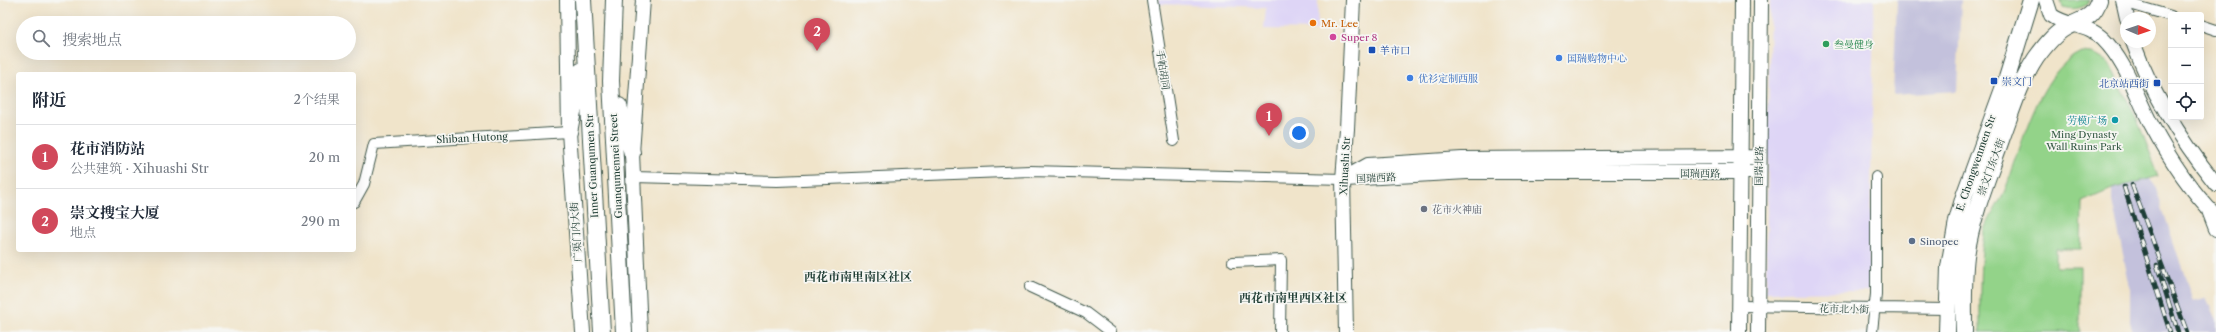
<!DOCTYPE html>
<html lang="zh">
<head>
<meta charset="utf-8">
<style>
	body { margin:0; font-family:"Libre Caslon Text","Noto Serif SC",serif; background:#f6f6f7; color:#1f2937 }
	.controls { position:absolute; right:12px; top:12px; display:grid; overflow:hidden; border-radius:4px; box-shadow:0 4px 16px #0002 }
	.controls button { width:36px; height:36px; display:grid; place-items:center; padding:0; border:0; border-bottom:1px solid #e0e1e3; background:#fff; color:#1f2937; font:20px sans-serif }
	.compass { position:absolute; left:2120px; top:12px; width:36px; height:36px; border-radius:50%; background:#fff; box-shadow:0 4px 16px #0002; rotate:92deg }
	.you { position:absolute; left:1299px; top:133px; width:14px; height:14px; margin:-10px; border:3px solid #fff; border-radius:50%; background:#1a73e8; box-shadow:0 0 0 6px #1a73e833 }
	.badge { display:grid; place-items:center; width:26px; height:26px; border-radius:50%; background:#d1495b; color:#fff; font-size:13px; font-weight:700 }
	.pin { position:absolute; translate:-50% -33px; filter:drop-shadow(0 1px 2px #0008) }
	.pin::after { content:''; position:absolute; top:21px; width:14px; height:12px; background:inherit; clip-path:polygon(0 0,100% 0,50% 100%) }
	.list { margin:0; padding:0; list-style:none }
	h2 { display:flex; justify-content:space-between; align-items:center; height:52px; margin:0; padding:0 16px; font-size:17px }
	h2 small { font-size:13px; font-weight:400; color:#747a83 }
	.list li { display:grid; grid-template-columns:26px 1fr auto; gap:12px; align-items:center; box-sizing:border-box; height:64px; padding:0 16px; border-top:1px solid #e0e1e3 }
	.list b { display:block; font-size:15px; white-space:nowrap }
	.list p { margin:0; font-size:13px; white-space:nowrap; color:#747a83 }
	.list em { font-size:13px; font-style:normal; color:#747a83 }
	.icon { flex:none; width:22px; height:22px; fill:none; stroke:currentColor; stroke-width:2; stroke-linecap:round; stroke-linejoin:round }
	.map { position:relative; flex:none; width:2216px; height:332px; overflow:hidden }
	.search { position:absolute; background:#fff; box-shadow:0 4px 16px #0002; left:16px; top:16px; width:340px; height:44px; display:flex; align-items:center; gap:10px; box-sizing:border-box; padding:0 14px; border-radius:22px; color:#747a83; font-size:15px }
	.panel { position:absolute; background:#fff; box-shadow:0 4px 16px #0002; left:16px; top:72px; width:340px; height:180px; border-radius:4px }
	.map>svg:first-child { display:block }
	.built { fill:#ded5f6 }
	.industrial { fill:#c3c1dc }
	.green { fill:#93d389; stroke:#59885e }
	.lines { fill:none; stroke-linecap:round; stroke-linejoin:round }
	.street-casing { stroke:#3e564a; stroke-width:12 }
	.secondary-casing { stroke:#3e564a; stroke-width:16 }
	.primary-casing { stroke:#3e564a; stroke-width:18 }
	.street { stroke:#fff; stroke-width:10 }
	.secondary { stroke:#fff; stroke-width:14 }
	.primary { stroke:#fff; stroke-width:16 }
	.rail-casing { stroke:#1f3d34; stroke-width:4.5 }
	.rail { stroke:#f6f6f2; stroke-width:3; stroke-dasharray:9; stroke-linecap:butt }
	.food-dot { fill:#e8710a; stroke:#f6f6f2; stroke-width:1.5 }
	.hotel-dot { fill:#d1479c; stroke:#f6f6f2; stroke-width:1.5 }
	.leisure-dot { fill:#2e9e5b; stroke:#f6f6f2; stroke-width:1.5 }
	.transit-dot { fill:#1a4fb4; stroke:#f6f6f2; stroke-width:1.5 }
	.shop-dot { fill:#3f7fe0; stroke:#f6f6f2; stroke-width:1.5 }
	.culture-dot { fill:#0f9aa8; stroke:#f6f6f2; stroke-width:1.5 }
	.worship-dot { fill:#6b7280; stroke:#f6f6f2; stroke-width:1.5 }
	.service-dot { fill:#5c6f8a; stroke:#f6f6f2; stroke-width:1.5 }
	.labels { text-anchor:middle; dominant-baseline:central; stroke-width:3.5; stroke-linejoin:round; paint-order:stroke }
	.food-label { font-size:10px; fill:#c56008; stroke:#f6f6f2; text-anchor:start }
	.hotel-label { font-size:10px; fill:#b23c85; stroke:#f6f6f2; text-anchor:start }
	.leisure-label { font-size:10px; fill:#27864d; stroke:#f6f6f2; text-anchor:start }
	.transit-label { font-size:10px; fill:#164399; stroke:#f6f6f2; text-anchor:start }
	.shop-label { font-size:10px; fill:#366cbe; stroke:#f6f6f2; text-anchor:start }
	.street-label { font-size:10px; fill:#1f3d34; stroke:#f6f6f2 }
	.culture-label { font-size:10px; fill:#0d838f; stroke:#f6f6f2; text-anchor:end }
	.park-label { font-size:10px; fill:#365b45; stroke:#f6f6f2 }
	.worship-label { font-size:10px; fill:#5b616d; stroke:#f6f6f2; text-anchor:start }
	.service-label { font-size:10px; fill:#4e5e75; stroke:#f6f6f2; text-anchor:start }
	.quarter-label { font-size:12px; font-weight:bold; fill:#1f3d34; stroke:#f6f6f2 }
</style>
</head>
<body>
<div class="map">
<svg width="2216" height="332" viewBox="0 0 2216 332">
	<rect width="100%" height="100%" fill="#f6f6f2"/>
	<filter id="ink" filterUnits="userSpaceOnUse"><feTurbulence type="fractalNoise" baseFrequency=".025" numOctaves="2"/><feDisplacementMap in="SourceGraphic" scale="8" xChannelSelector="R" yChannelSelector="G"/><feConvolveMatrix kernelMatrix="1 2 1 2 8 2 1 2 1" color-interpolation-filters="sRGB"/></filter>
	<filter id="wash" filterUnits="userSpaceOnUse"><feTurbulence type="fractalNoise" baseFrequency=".012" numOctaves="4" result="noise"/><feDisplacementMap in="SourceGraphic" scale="16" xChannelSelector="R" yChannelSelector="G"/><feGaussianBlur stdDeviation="0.9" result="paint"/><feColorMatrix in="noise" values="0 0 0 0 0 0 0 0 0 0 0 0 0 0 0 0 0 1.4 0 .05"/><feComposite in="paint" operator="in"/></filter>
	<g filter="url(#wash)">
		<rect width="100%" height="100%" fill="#f0e4ca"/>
		<!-- built -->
		<path class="built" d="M1158,0H1318L1317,30L1264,29L1266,8L1158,4Z
			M1770,0H1874L1869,291L1766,292Z"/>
		<!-- industrial -->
		<path class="industrial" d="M1897,0H1961L1957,91L1893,95Z
			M2149,178L2155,186L2193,301L2206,298L2216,320V332H2133L2130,322V288L2112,201V189Z"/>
		<!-- green -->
		<path class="green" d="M2060,0H2089L2088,4C2080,9 2072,10 2063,7Z
			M2081,52L2092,53L2109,63L2138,122L2159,176L2112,189L2082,202L2081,249H2056V267H2080V332H1980C1980,300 1979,266 1984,234C1987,220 1999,204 2005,190C2021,150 2038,71 2081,52Z"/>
	</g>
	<g filter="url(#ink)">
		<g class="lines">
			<!-- street casing -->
			<g class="street-casing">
				<path id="street" d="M1152,0L1174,141
					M2123,2L2171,16
					M2201,25L2216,30
					M634,177L777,181L1030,171L1343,179
					M354,202L364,184L374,144L569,132
					M1233,262L1281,260L1280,332
					M1030,287L1086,313L1111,332
					M1741,306L1947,309
					M1872,332L1876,294V177"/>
			</g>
			<!-- secondary casing -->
			<g class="secondary-casing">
				<path id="secondary" d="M567,0L569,132L583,332
					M2046,0L2051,15C2067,27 2088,24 2103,39C2126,62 2136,95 2151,124C2168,156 2190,190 2216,216
					M2123,0L2127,18
					M2133,42C2152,95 2181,140 2216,184
					M1343,179L1368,165L1462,159L1759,157
					M1345,179L1467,172H1759
					M2208,208L2216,229
					M640,332L632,153L643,0
					M1346,332L1343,179L1347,129L1353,0
					M1739,332L1742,0
					M1758,332L1761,0"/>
			</g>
			<!-- primary casing -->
			<g class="primary-casing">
				<path id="primary" d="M583,0L602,332
					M614,0L611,81L624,332
					M619,106L632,153
					M569,132L581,71
					M1947,332L1949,267L1957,221L1964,196L2007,78L2031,0
					M1964,332C1964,307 1963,281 1966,256C1972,215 1989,175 2002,137C2012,110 2020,82 2036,58C2044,47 2053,35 2065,28C2080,19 2093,20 2099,0"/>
			</g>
			<!-- street -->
			<use href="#street" class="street"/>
			<!-- secondary -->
			<use href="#secondary" class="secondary"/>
			<!-- primary -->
			<use href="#primary" class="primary"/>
			<!-- rail casing -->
			<g class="rail-casing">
				<path id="rail" d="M2132,185L2187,332
					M2124,187L2170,332
					M2157,265L2178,332"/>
			</g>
			<!-- rail -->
			<use href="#rail" class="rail"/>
		</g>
	</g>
	<!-- markers -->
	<circle class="food-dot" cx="1313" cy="23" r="4"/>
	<circle class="hotel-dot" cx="1333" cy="37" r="4"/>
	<circle class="leisure-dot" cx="1826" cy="44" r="4"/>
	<g class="transit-dot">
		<rect x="1368" y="46" width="8" height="8" rx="2"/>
		<rect x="1990" y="77" width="8" height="8" rx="2"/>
		<rect x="2153" y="79" width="8" height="8" rx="2"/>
	</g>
	<g class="shop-dot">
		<circle cx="1559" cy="58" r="4"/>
		<circle cx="1410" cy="78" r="4"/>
	</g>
	<circle class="culture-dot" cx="2115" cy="120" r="4"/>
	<circle class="worship-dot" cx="1424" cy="209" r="4"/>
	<circle class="service-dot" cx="1912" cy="241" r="4"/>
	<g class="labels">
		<!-- food labels -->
		<g class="food-label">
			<text x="1321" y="23">Mr. Lee</text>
		</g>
		<!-- hotel labels -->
		<g class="hotel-label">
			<text x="1341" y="37">Super 8</text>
		</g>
		<!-- leisure labels -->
		<g class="leisure-label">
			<text x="1834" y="44">叁曼健身</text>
		</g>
		<!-- transit labels -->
		<g class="transit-label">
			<text x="1380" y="50">羊市口</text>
			<text x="2002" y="81">崇文门</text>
			<text x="2149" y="83" text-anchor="end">北京站西街</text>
		</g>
		<!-- shop labels -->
		<g class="shop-label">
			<text x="1567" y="58">国瑞购物中心</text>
			<text x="1418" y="78">优衫定制西服</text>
		</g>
		<!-- street labels -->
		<g class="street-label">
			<text transform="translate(1163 70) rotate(81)">手帕胡同</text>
			<text transform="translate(472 138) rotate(-3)">Shiban Hutong</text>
			<text transform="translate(1976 163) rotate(-71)">E. Chongwenmen Str</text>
			<text transform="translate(592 166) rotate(-93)">Inner Guanqumen Str</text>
			<text transform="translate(616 166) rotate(-93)">Guanqumennei Street</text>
			<text transform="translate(1345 166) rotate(-87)">Xihuashi Str</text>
			<text transform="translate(1759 166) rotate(-89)">国瑞北路</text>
			<text transform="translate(1991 167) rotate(-70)">崇文门东大街</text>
			<text x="1700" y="173">国瑞西路</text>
			<text transform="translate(1376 178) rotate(-3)">国瑞西路</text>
			<text transform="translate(576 232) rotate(-94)">广渠门内大街</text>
			<text transform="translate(1844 309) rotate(1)">花市北小街</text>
		</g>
		<!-- culture labels -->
		<g class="culture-label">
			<text x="2107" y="120">劳模广场</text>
		</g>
		<!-- park labels -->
		<g class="park-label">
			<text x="2084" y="134">Ming Dynasty<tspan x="2084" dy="12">Wall Ruins Park</tspan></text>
		</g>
		<!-- worship labels -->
		<g class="worship-label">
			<text x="1432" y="209">花市火神庙</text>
		</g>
		<!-- service labels -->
		<g class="service-label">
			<text x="1920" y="241">Sinopec</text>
		</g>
		<!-- quarter labels -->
		<g class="quarter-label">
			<text x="858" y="276">西花市南里南区社区</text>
			<text x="1293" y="297">西花市南里西区社区</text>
		</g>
	</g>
</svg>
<div class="controls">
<button>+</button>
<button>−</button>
<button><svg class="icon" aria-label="locate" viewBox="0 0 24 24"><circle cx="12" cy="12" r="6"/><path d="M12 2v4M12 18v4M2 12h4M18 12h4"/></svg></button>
</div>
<svg class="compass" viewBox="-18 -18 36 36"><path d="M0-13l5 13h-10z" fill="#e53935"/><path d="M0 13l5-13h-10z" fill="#747a83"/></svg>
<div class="you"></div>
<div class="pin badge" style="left:1269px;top:136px">1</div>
<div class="pin badge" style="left:817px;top:51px">2</div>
<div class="search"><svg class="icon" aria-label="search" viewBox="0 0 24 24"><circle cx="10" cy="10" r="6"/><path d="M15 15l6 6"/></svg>搜索地点</div>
<section class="panel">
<h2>附近<small>2个结果</small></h2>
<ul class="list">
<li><span class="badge">1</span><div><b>花市消防站</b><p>公共建筑 · Xihuashi Str</p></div><em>20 m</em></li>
<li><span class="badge">2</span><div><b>崇文搜宝大厦</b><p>地点</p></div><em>290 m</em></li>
</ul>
</section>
</div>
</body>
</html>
